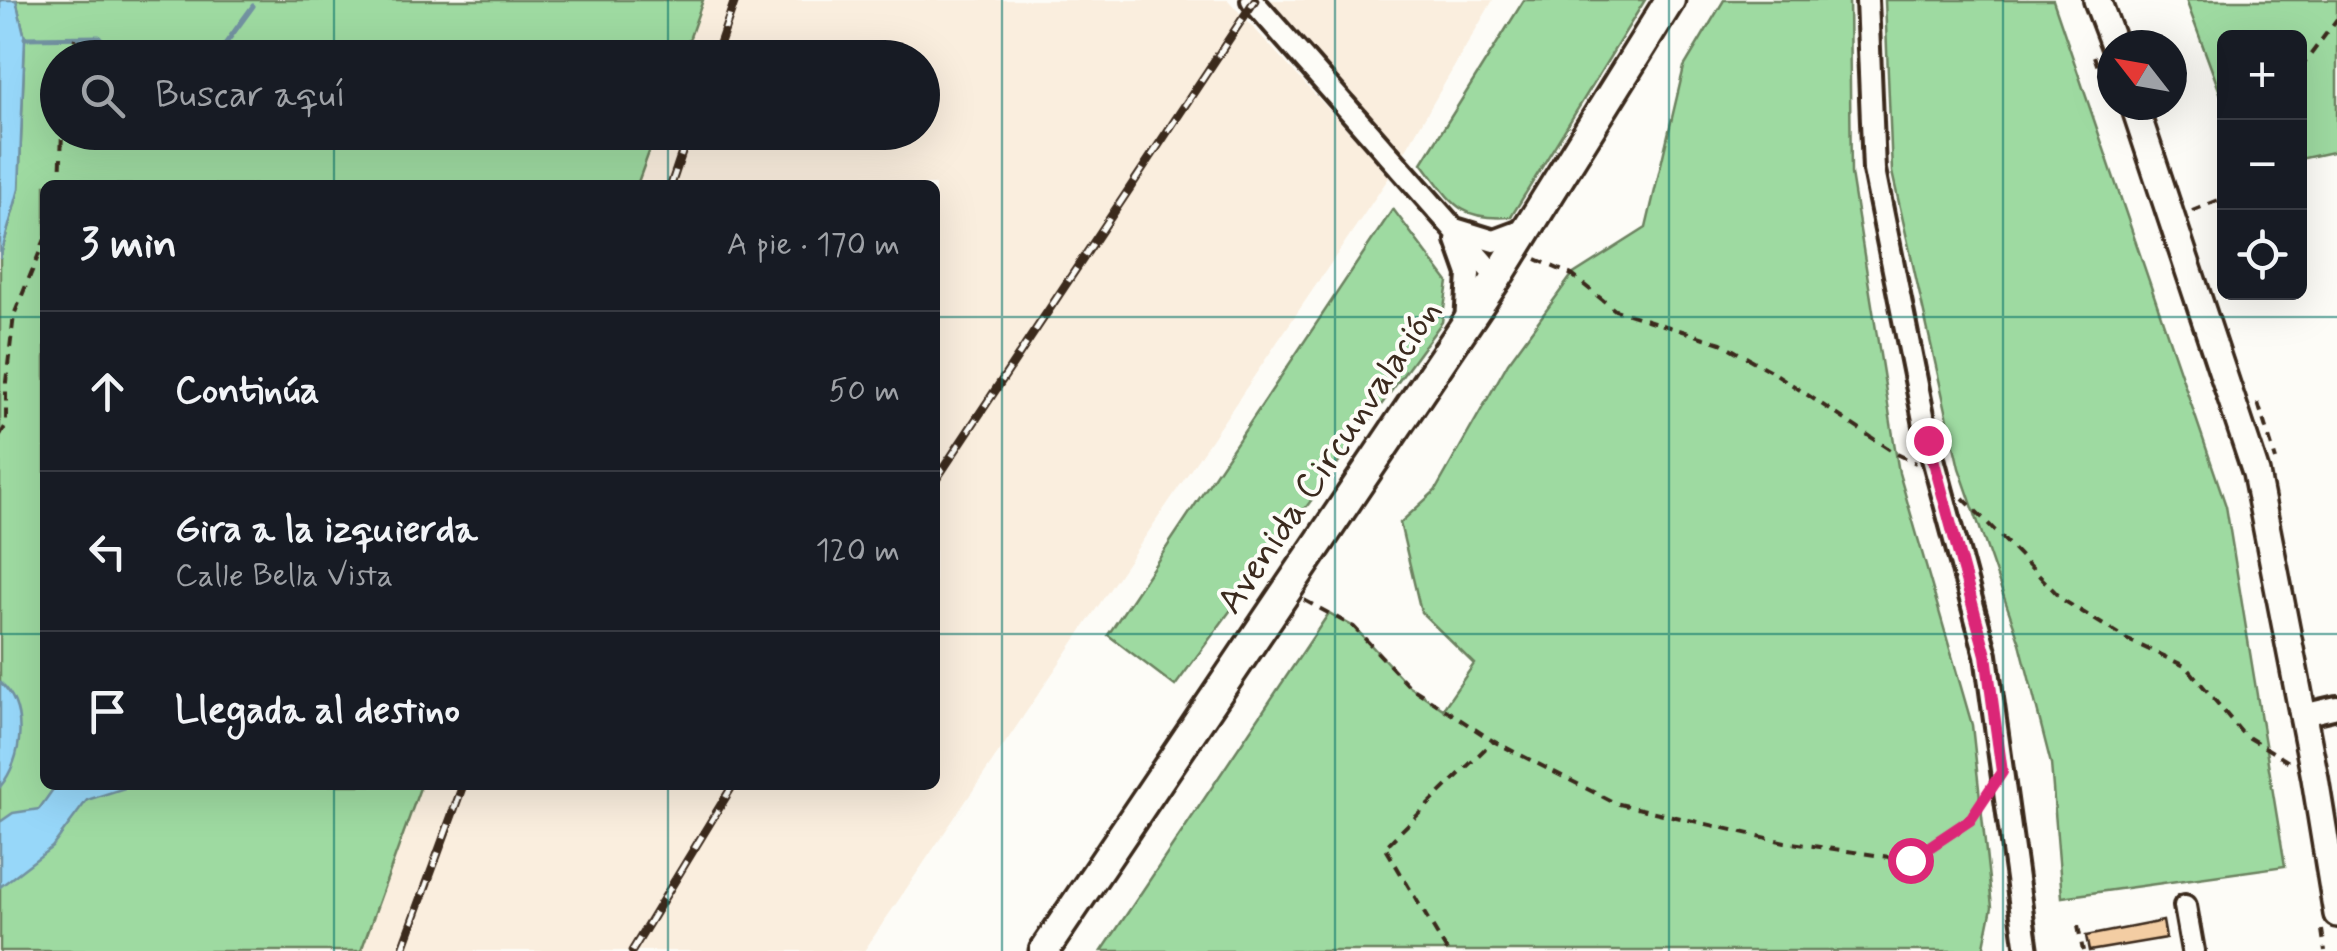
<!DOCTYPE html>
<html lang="es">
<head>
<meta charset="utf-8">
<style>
	body { margin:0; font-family:Mynerve,sans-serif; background:#242831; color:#f1f3f6 }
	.controls { position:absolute; right:30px; top:30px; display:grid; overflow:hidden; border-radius:15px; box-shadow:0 10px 40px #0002 }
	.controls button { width:90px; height:90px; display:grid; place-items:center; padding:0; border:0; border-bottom:2px solid #363941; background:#171b24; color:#f1f3f6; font:50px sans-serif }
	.compass { position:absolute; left:2097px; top:30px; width:90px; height:90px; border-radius:50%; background:#171b24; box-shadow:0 10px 40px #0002; rotate:301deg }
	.stop { position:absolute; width:30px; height:30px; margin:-22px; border:8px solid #db2777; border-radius:50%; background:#fff }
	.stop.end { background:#db2777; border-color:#fff; box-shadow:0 2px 10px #0008 }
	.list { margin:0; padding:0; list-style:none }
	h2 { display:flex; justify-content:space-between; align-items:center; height:130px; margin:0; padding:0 40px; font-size:42px }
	h2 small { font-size:32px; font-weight:400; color:#9ea1a6 }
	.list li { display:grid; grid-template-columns:65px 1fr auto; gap:30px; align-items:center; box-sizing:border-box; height:160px; padding:0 40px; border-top:2px solid #363941 }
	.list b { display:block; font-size:38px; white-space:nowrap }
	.list p { margin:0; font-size:32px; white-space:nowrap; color:#9ea1a6 }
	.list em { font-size:32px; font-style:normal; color:#9ea1a6 }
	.icon { flex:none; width:55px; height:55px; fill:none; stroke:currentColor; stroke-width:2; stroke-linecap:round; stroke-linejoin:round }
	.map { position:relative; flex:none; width:2337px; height:951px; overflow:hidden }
	.search { position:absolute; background:#171b24; box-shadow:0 10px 40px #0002; left:40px; top:40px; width:900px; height:110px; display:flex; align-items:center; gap:25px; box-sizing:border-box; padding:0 35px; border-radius:55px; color:#9ea1a6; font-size:38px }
	.panel { position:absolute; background:#171b24; box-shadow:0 10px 40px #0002; left:40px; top:180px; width:900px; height:610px; border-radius:15px }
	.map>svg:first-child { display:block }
	.built { fill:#faeede }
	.green { fill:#9edaa1; stroke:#6c8260; stroke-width:2.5 }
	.water { fill:#97d7f9; stroke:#7292a1; stroke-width:2.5 }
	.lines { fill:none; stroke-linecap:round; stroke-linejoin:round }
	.stream { stroke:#7292a1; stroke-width:5 }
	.building { fill:#f3cda3; stroke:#3b2a1e; stroke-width:2.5 }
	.minor-casing { stroke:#3b2a1e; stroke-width:28 }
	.major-casing { stroke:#3b2a1e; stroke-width:32 }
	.highway-casing { stroke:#3b2a1e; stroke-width:35 }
	.path { stroke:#3b2a1e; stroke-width:4; stroke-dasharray:10 8; stroke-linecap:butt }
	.minor { stroke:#fdfcf7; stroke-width:20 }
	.major { stroke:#fdfcf7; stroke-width:25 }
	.highway { stroke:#fdfcf7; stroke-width:28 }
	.rail-casing { stroke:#3b2a1e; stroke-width:9 }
	.rail { stroke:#fdfcf7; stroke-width:5; stroke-dasharray:15; stroke-linecap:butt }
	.route { stroke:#db2777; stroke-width:12 }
	.grid { fill:none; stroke:#0f766e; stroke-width:2.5; stroke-opacity:0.55 }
	.labels { text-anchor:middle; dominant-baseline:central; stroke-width:8; stroke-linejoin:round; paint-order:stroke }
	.street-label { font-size:38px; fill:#3b2a1e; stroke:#fdfcf7 }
</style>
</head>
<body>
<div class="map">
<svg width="2337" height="951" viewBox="0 0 2337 951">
	<rect width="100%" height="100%" fill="#fdfcf7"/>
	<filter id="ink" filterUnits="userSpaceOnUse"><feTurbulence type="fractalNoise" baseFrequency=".01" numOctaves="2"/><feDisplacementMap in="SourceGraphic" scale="20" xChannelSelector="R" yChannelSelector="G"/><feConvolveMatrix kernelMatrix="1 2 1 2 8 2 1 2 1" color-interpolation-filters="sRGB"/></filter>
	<g filter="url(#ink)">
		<!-- built -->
		<path class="built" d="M703,0H1228L1390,176L864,951H361L421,785H935V185H637L656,133L922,132V58L683,57Z
			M1247,0H1493L1400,160Z"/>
		<!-- green -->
		<path class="green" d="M16,0H703L683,57L58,58V132L656,133L637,185H45V785H421L361,951H0V258L19,189L25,38Z
			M1524,0H1645L1511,217C1458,221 1452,202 1422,163Z
			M1724,0H1849L1851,174L1899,473L1972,725L1992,907L1983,951H1102L1329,613L1354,627L1409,686L1443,709L1474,664L1421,612L1400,523L1435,491L1508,363L1572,275L1646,228L1684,67Z
			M1885,0H2053L2226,506L2285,866L2062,897L2051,764L2020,643L1959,468L1892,172Z
			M2186,0H2337V151L2300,159V38H2224V103Z
			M1393,209L1448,282L1442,322L1175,686L1108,635Z"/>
		<!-- water -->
		<path class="water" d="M0,0H16L25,38L19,189L0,258Z
			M0,682C29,707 23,759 0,787Z
			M56,785H134L87,800L52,847L0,887V822L13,813L39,809Z"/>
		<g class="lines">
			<!-- stream -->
			<path class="stream" d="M25,38L99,37L121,58
				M215,58L253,6"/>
		</g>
		<!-- building -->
		<path class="building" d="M2163,921L2166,938L2089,951L2086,936Z"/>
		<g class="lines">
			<!-- minor casing -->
			<g class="minor-casing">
				<path id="minor" d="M1252,0L1497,278
					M1867,0L1874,170L1928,440L1986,655L2027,951
					M1455,229L1494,241L1526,229
					M1457,240L1469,274L1466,323
					M2303,715L2337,707
					M2185,906L2193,951"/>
			</g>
			<!-- major casing -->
			<g class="major-casing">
				<path id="major" d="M2097,0L2114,45
					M2134,105L2256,473L2315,778L2337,914"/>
			</g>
			<!-- highway casing -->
			<g class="highway-casing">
				<path id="highway" d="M1044,951L1497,278L1670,0"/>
			</g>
			<!-- path -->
			<path class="path" d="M2094,56L2111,103
				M71,58L75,38
				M2300,69L2337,19
				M60,185L62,132
				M2192,211L2224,198
				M1536,259L1572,275L1615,310L1721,343L1776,374L1895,453L1916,463
				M2258,403L2276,460
				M0,436L6,425V382L14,315L45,239
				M1963,498L2063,600L2128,640L2187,667L2243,734L2289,762
				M1304,600L1354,627L1409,686L1493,741L1615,803L1785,842L1910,860L1969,820L1985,796
				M2078,926L2083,951
				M2322,930L2325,951
				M1447,951L1385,847L1493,741"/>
			<!-- minor -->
			<use href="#minor" class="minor"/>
			<!-- major -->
			<use href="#major" class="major"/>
			<!-- highway -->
			<use href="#highway" class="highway"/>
			<!-- rail casing -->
			<g class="rail-casing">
				<path id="rail" d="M715,58L735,0
					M671,185L689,132
					M935,481L1255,0
					M402,951L463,785
					M632,951L733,785"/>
			</g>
			<!-- rail -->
			<use href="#rail" class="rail"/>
		</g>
	</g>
	<g class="lines" filter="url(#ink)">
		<!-- route -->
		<path class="route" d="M1910,860L1970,820L2002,772L1986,655L1928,440"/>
	</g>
	<!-- grid -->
	<path class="grid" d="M334,0V58M668,0V58M1002,0V951M1335,0V951M1669,0V951M2003,0V951M334,132V185M668,132V185M0,317H45M935,317H2337M0,634H45M935,634H2337M334,785V951M668,785V951"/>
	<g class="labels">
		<!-- street labels -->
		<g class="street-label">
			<text transform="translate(1330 457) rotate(-56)">Avenida Circunvalación</text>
		</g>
	</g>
</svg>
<div class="controls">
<button>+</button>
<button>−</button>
<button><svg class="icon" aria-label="locate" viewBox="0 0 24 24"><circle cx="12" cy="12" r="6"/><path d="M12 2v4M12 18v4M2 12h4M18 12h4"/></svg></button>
</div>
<svg class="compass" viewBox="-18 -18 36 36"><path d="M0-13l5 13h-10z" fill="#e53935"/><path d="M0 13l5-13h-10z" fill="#9ea1a6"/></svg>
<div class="stop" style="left:1910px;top:860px"></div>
<div class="stop end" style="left:1928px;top:440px"></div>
<div class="search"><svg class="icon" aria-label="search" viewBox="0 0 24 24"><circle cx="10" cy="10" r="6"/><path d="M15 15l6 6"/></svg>Buscar aquí</div>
<section class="panel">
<h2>3 min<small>A pie · 170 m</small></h2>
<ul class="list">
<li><svg class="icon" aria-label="ahead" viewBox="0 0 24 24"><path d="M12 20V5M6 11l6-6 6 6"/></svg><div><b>Continúa</b></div><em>50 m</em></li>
<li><svg class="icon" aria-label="left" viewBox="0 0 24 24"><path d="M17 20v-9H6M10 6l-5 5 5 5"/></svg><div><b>Gira a la izquierda</b><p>Calle Bella Vista</p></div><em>120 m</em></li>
<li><svg class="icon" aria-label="arrive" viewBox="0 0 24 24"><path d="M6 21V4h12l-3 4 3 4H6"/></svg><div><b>Llegada al destino</b></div></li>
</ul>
</section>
</div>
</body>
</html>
